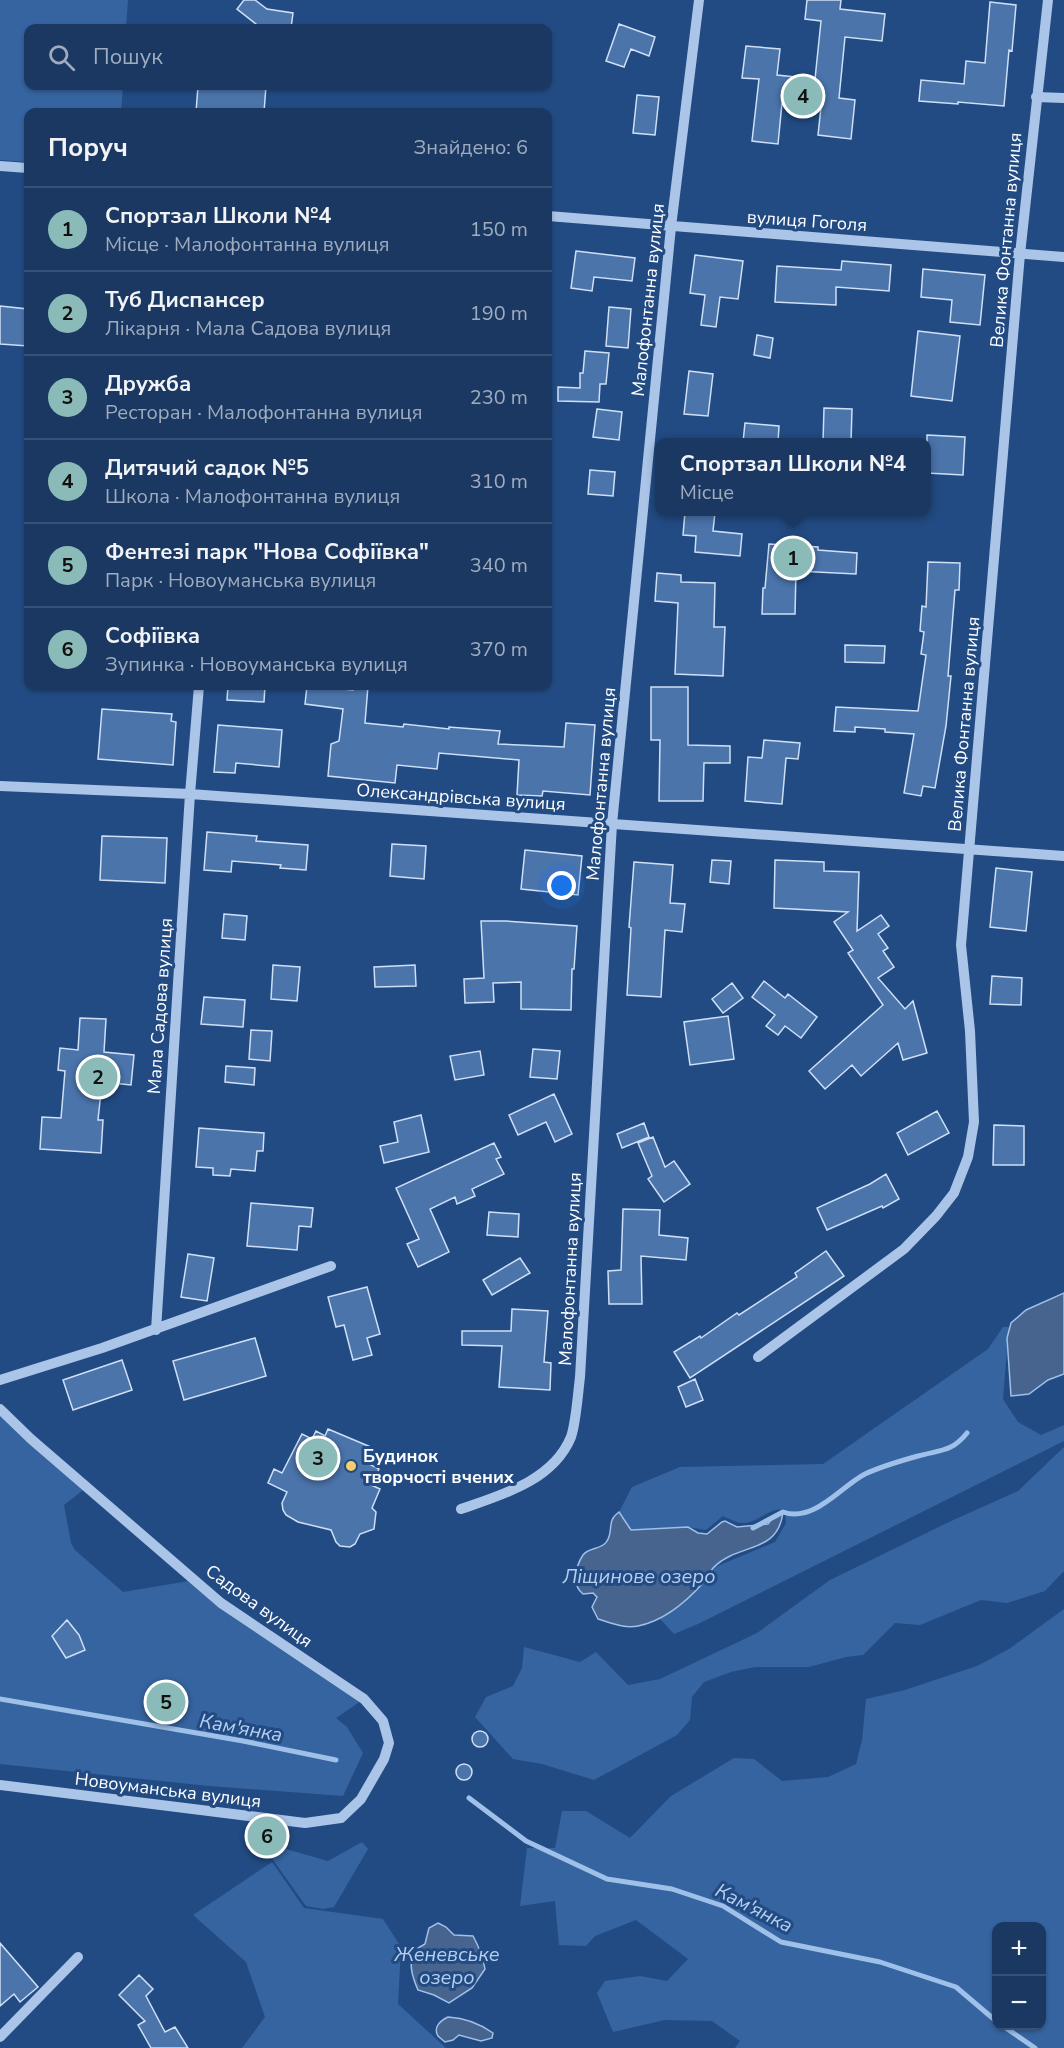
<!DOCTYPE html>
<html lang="uk">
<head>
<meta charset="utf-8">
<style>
	body { margin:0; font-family:"Nunito Sans",sans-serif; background:#27436b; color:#f1f3f6 }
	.controls { position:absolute; right:18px; bottom:18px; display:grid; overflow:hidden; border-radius:12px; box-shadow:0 2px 4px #0004 }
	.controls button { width:54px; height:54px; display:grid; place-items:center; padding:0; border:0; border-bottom:2px solid #385277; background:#1a3862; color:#f1f3f6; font:30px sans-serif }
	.you { position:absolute; left:562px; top:886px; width:21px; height:21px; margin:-15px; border:4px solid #fff; border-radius:50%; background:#1a73e8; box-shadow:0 0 0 9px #1a73e833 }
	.badge { display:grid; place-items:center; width:39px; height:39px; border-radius:50%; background:#8bbbb9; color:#111; font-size:20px; font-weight:700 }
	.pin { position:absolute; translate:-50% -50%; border:3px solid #fff; box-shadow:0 2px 6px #0006 }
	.popup { position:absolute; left:655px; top:438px; width:276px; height:78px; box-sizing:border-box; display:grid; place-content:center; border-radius:12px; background:#1a3862; filter:drop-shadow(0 2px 4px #0005); font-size:20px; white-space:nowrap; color:#9facbe }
	.popup b { font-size:22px; color:#f1f3f6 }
	.popup::after { content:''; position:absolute; left:50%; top:100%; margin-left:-12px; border:12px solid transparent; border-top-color:#1a3862 }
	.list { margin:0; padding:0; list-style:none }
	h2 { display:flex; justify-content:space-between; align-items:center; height:78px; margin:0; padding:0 24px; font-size:26px }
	h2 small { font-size:20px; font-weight:400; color:#9facbe }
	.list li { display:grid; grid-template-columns:39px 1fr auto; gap:18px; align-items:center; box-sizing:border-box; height:84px; padding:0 24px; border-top:2px solid #385277 }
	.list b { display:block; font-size:22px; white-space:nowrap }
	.list p { margin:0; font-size:20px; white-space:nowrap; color:#9facbe }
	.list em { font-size:20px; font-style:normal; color:#9facbe }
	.icon { flex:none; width:33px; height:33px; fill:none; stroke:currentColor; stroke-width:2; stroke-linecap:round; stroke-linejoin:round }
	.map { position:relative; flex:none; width:1064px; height:2048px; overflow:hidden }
	.search { position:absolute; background:#1a3862; box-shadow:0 2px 4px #0004; left:24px; top:24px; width:528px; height:66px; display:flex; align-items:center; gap:15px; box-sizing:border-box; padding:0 21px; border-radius:12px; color:#9facbe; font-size:22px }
	.panel { position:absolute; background:#1a3862; box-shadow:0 2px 4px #0004; left:24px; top:108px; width:528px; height:582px; border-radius:12px }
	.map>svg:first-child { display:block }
	.green { fill:#3664a0; fill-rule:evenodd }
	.water { fill:#46648d; stroke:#9ec0e9; stroke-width:1.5 }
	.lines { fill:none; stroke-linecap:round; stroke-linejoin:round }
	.stream { stroke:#9ec0e9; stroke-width:5 }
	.building { fill:#4b74ab; stroke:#cedff6; stroke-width:1.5 }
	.minor { stroke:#aac5e8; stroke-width:10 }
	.poi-dot { fill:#f4cf6c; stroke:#224b83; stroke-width:2 }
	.labels { text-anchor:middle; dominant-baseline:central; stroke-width:6; stroke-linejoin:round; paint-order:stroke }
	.street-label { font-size:18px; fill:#fff; stroke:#224b83 }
	.poi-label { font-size:18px; font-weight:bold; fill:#fff; stroke:#224b83; text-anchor:start }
	.water-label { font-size:20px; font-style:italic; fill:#b5cff0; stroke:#224b83 }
</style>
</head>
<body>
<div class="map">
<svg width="1064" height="2048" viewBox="0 0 1064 2048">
	<rect width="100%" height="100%" fill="#224b83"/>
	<!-- green -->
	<path class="green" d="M0,0H128L126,28H28V86H123L121,112H28V162L0,160Z
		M1003,1327H1011L1007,1349L1003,1399L1018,1422L1041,1435L1064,1425V1441L698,1624L674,1634L660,1619L682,1603L704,1582L713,1568L775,1542L786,1523L785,1510C769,1506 758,1524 742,1523C736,1523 728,1518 723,1516L706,1530L688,1527L631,1530L619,1512L632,1487L680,1467L823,1464L988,1349Z
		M0,1409L87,1487L64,1505L71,1543L75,1550L123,1592L195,1580L364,1699L336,1718L347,1727L363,1753L343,1796L209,1786L0,1764Z
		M1064,1447V1571L1045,1591L1007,1603L981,1600L920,1625L895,1623L863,1655L846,1657L809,1667H755L731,1672L704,1682L692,1697L690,1720L677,1735L594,1780L542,1764L513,1759L475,1717L486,1697L513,1686L522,1668L524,1647L580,1662L596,1652L628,1685L660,1679L757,1633L830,1580L949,1522L1018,1491Z
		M1064,1609V2048H735L740,2041L712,2021L665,2020L613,2032L597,1993L605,1981L640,1976L667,1981L688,1959L636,1920L595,1936L586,1946L559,1945L555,1901L520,1906L527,1848H555L562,1811H586L630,1838L671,1796L734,1758L754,1759L782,1781L828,1777L856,1764L862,1740L866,1699L905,1690L977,1666L1009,1649ZM1042,1926V2026H996V1926Z
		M362,1842L368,1849L334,1907L323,1909L306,1906L271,1857L275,1846L328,1861Z
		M272,1862L304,1908L383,1919L401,1947L398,2004L446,2048H242L265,2017L246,1962L193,1915Z"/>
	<!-- water -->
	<path class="water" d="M1064,1293V1374L1048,1380L1029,1394L1011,1396L1007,1338L1011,1323L1026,1310Z
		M619,1512L631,1530L688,1527L698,1533L707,1534L722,1522L725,1521L737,1527L768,1524L776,1514L783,1512C778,1555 738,1542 713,1568C709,1573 707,1579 703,1583C686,1602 663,1621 638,1626C625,1629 611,1623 598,1619L592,1607L597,1597L593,1593L583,1594C572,1586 575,1567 583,1555C589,1547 602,1550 607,1541C614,1530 606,1521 619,1512Z
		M438,1923L446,1927L454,1935L473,1936C479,1947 483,1957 485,1969L472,1988L449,2003L434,1995L418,1990C412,1976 409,1966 413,1951L425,1944L429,1928Z
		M448,2017C465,2018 479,2023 493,2033L492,2038L481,2041L459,2035L453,2040L445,2042L438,2036C433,2027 440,2021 448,2017Z"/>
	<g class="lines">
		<!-- stream -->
		<path class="stream" d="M753,1528L783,1512C814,1523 840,1487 865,1474C882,1466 900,1461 918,1456C940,1450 952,1452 967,1433
			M0,1699L243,1741L336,1760
			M469,1798L526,1841L607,1879L672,1889L723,1906L781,1942L880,1962L956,1987L996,2021
			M1003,2026L1035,2048"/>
	</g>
	<!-- building -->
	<path class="building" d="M244,0H255L267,9L293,13L291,28H261L237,9Z
		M807,0H841L840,9L885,14L882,41L845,37L839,98L855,100L851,139L818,135L821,107L782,103L778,144L752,141L759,79L742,78L746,46L780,49L777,75L815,79L821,21L805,19Z
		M990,2L1016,5L1012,51L1009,50L1004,106L958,102V104L919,101L921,80L964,84L966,61L985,63Z
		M619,24L655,37L649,56L631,49L624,67L606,61Z
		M198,86H266L264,112H196Z
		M637,95L659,97L655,135L633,133Z
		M576,251L635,258L632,281L594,277L592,291L571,288Z
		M695,255L743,261L738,299L720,297L716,327L701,325L705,295L690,293Z
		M842,261L891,265L889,291L836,287V305L775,302L777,266L841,270Z
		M923,269L985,275L980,325L950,322L952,300L921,297Z
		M0,306L28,309V346L0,344Z
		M609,307L631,309L628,348L606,346Z
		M918,331L960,336L952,401L911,396Z
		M757,335L773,338L770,358L754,355Z
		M585,351L609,353L606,384H600L599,402L558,401V387L580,388V373H583Z
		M689,371L713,374L708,416L684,414Z
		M824,408L852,409L851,442H823Z
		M597,409L622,412L619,440L593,437Z
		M745,423L779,426L778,442H743Z
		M927,435L965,437L963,475L927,473Z
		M590,470L615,472L613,496L588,494Z
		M685,512H715L713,531L742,534L740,556L695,552L696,536L683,535Z
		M769,544L818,547V550L857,553L856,574L796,571L795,614H762L763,588H765Z
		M928,562L960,563L959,590H955L948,676H951L946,726L935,788L923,786L921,796L904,793L914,734L885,732V729L855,727V732L834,731L836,707L918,711L926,655L921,654L924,632L920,631L922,606L926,607Z
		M657,573L681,575V582L715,583L714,627H725L723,676L675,674L678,603L655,601Z
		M845,645L885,646L884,663L845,662Z
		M228,686H265L264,702L227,700Z
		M307,686L353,690L354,686H368L365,723L403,727L404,724L449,729V727L500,731L498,744L564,747L566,723L595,725L590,795L543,791L542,796L517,795L519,760L439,753L437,769L397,765L395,783L328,776L331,744L339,741L343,709L305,704Z
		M651,687H688V745L730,746V763H704L703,801H659L660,740H651Z
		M102,709L172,714L171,721L176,722L173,765L98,759Z
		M218,725L282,730L279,767L236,763L235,773L214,772Z
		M764,740L800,743L798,759L786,758L782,804L745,801L748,757L762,758Z
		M207,832L257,836L256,841L308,845L306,870L280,868L281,865L232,861L231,872L204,870Z
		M102,836L167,838L165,883L100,880Z
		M392,844L426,846L424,879L390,876Z
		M525,850L582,856L578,895L521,889Z
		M712,860L731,861L729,884L710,882Z
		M775,860L824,862V871L859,872L857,931L881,915L889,926L878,934L888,948L883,951L894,967L878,978L905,1009L913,1001L927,1053L903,1060L898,1043L861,1076L852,1065L825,1089L809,1071L883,1005L848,953L853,950L834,922L848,912L774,908Z
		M634,862L673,865L670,903L685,904L682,932L665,930L661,997L627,995L631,928L629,927Z
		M996,868L1032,872L1026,931L990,927Z
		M224,914L247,916L245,940L222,938Z
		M481,921H506L577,926L574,969H572L571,1010L521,1009V982L493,983L494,1002L465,1003L464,979L484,978Z
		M273,965L300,967L297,1001L271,999Z
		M415,965L416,986L375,987L374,967Z
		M992,976L1022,978L1021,1005L990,1004Z
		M764,981L785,998L788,994L817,1017L801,1038L785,1026L778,1035L766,1026L775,1015L752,997Z
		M732,983L743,998L723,1013L712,999Z
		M204,997L245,1000L243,1027L201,1024Z
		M728,1016L734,1059L690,1065L684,1022Z
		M80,1018L106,1019L104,1052L134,1055L131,1085L102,1082L98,1120H103L101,1153L40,1149L42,1117L61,1118L65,1071L58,1070L60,1048L78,1050Z
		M251,1030L272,1031L270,1061L249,1059Z
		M533,1049L560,1051L557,1079L530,1077Z
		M480,1051L484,1075L455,1080L450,1056Z
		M226,1066L255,1068L254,1085L225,1082Z
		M554,1094L572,1134L555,1142L546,1122L518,1135L509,1115Z
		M937,1111L949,1133L908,1155L897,1133Z
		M421,1115L429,1152L384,1163L380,1146L398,1142L394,1122Z
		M644,1123L649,1137L622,1148L617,1134Z
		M994,1125L1024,1126V1165H993Z
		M199,1128L264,1133L263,1151H257L255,1171L231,1169L230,1176L213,1175V1168L196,1167Z
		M653,1137L665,1167L674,1161L690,1184L664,1202L648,1179L652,1176L638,1143Z
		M494,1143L501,1157L496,1159L504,1174L472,1189L475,1196L457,1204L455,1197L430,1209L449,1252L418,1267L407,1244L419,1239L396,1188Z
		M886,1174L899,1199L883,1208L882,1206L827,1230L817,1208L870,1184Z
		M251,1203L313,1208L311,1227L299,1226L297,1250L247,1246Z
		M623,1209L660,1210L659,1235L688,1238L686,1260L641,1256L642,1304H609L608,1271L621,1270Z
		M489,1212L519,1214L518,1237L487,1235Z
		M826,1251L844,1276L690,1378L674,1352L700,1336L701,1338L737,1313L739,1315L797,1277L795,1273Z
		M188,1254L214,1258L207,1301L181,1297Z
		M520,1258L530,1273L492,1295L483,1280Z
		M367,1287L380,1334L367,1338L372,1355L353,1360L344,1325L336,1327L328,1297Z
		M512,1309L548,1311L544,1362L551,1363L550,1390L499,1387L502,1346L462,1345V1331H511Z
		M255,1338L266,1376L184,1400L173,1361Z
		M122,1360L132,1390L73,1410L63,1380Z
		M695,1379L703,1400L686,1407L678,1387Z
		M328,1429L373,1448L367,1463L379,1469L371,1485L380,1489L372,1508L376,1512L374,1529L360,1534L355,1544L350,1547L340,1546L336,1542L331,1530L298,1522L286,1515L283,1510L282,1503L287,1492L268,1483L274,1469L282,1473L302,1434L312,1439L316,1431L325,1436Z
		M67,1620L79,1635L85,1650L66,1658L52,1636Z
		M472 1739a8 8 0 1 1 16 0a8 8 0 1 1-16 0Z
		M456 1772a8 8 0 1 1 16 0a8 8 0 1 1-16 0Z
		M0,1943L38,1987L20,2002L14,1994L0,2006Z
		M139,1975L153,1989L146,1996L165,2032L175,2027L188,2048H151L138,2025L145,2021L119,1995Z"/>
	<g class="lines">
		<!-- minor -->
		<path class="minor" d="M1036,97L1064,98
			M0,166L28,168
			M548,216L1064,257
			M0,786L190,794L1064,856
			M156,1330L190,794L199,686
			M758,1357L904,1249L936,1216L954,1193L968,1157L974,1122L970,1031L961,945L1020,254L1048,0
			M0,1380L102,1348L331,1266
			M0,1409L31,1439L221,1603L364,1699L383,1721L389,1743L384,1759L361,1799L341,1818L305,1823L0,1785
			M461,1509C501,1495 553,1481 571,1437C576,1423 578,1393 580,1377L612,824L671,227L699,0
			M0,2037L78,1957"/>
	</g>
	<!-- markers -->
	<circle class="poi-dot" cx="351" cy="1466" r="6"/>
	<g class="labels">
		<!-- street labels -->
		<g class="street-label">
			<text transform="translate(807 221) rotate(4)">вулиця Гоголя</text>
			<text transform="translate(1006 240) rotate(-85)">Велика Фонтанна вулиця</text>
			<text transform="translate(648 300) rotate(-84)">Малофонтанна вулиця</text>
			<text transform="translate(964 724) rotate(-85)">Велика Фонтанна вулиця</text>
			<text transform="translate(601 784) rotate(-85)">Малофонтанна вулиця</text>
			<text transform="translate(461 797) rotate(4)">Олександрівська вулиця</text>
			<text transform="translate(160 1006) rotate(-86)">Мала Садова вулиця</text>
			<text transform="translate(570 1269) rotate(-87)">Малофонтанна вулиця</text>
			<text transform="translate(259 1606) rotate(36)">Садова вулиця</text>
			<text transform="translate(168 1790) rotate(7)">Новоуманська вулиця</text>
		</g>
		<!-- poi labels -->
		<g class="poi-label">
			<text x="363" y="1456">Будинок<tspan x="363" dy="21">творчості вчених</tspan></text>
		</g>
		<!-- water labels -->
		<g class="water-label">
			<text x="639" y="1576">Ліщинове озеро</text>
			<text transform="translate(241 1728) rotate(10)">Кам'янка</text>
			<text transform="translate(754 1908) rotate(27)">Кам'янка</text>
			<text x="447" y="1954">Женевське<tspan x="447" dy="23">озеро</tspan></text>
		</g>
	</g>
</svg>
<div class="controls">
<button>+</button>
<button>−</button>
</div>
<div class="you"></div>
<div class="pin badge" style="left:793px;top:558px">1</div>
<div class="popup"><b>Спортзал Школи №4</b>Місце</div>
<div class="pin badge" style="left:98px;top:1077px">2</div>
<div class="pin badge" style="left:318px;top:1458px">3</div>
<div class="pin badge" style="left:803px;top:96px">4</div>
<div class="pin badge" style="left:166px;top:1702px">5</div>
<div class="pin badge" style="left:267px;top:1836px">6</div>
<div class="search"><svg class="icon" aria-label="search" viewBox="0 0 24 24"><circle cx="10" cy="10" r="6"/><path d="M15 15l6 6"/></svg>Пошук</div>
<section class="panel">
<h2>Поруч<small>Знайдено: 6</small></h2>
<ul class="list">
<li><span class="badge">1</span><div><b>Спортзал Школи №4</b><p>Місце · Малофонтанна вулиця</p></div><em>150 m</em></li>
<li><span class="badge">2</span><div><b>Туб Диспансер</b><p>Лікарня · Мала Садова вулиця</p></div><em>190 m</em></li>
<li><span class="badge">3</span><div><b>Дружба</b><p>Ресторан · Малофонтанна вулиця</p></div><em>230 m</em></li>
<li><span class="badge">4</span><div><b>Дитячий садок №5</b><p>Школа · Малофонтанна вулиця</p></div><em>310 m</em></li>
<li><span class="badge">5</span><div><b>Фентезі парк &quot;Нова Софіївка&quot;</b><p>Парк · Новоуманська вулиця</p></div><em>340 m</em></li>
<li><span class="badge">6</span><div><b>Софіївка</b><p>Зупинка · Новоуманська вулиця</p></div><em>370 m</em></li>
</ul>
</section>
</div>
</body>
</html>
